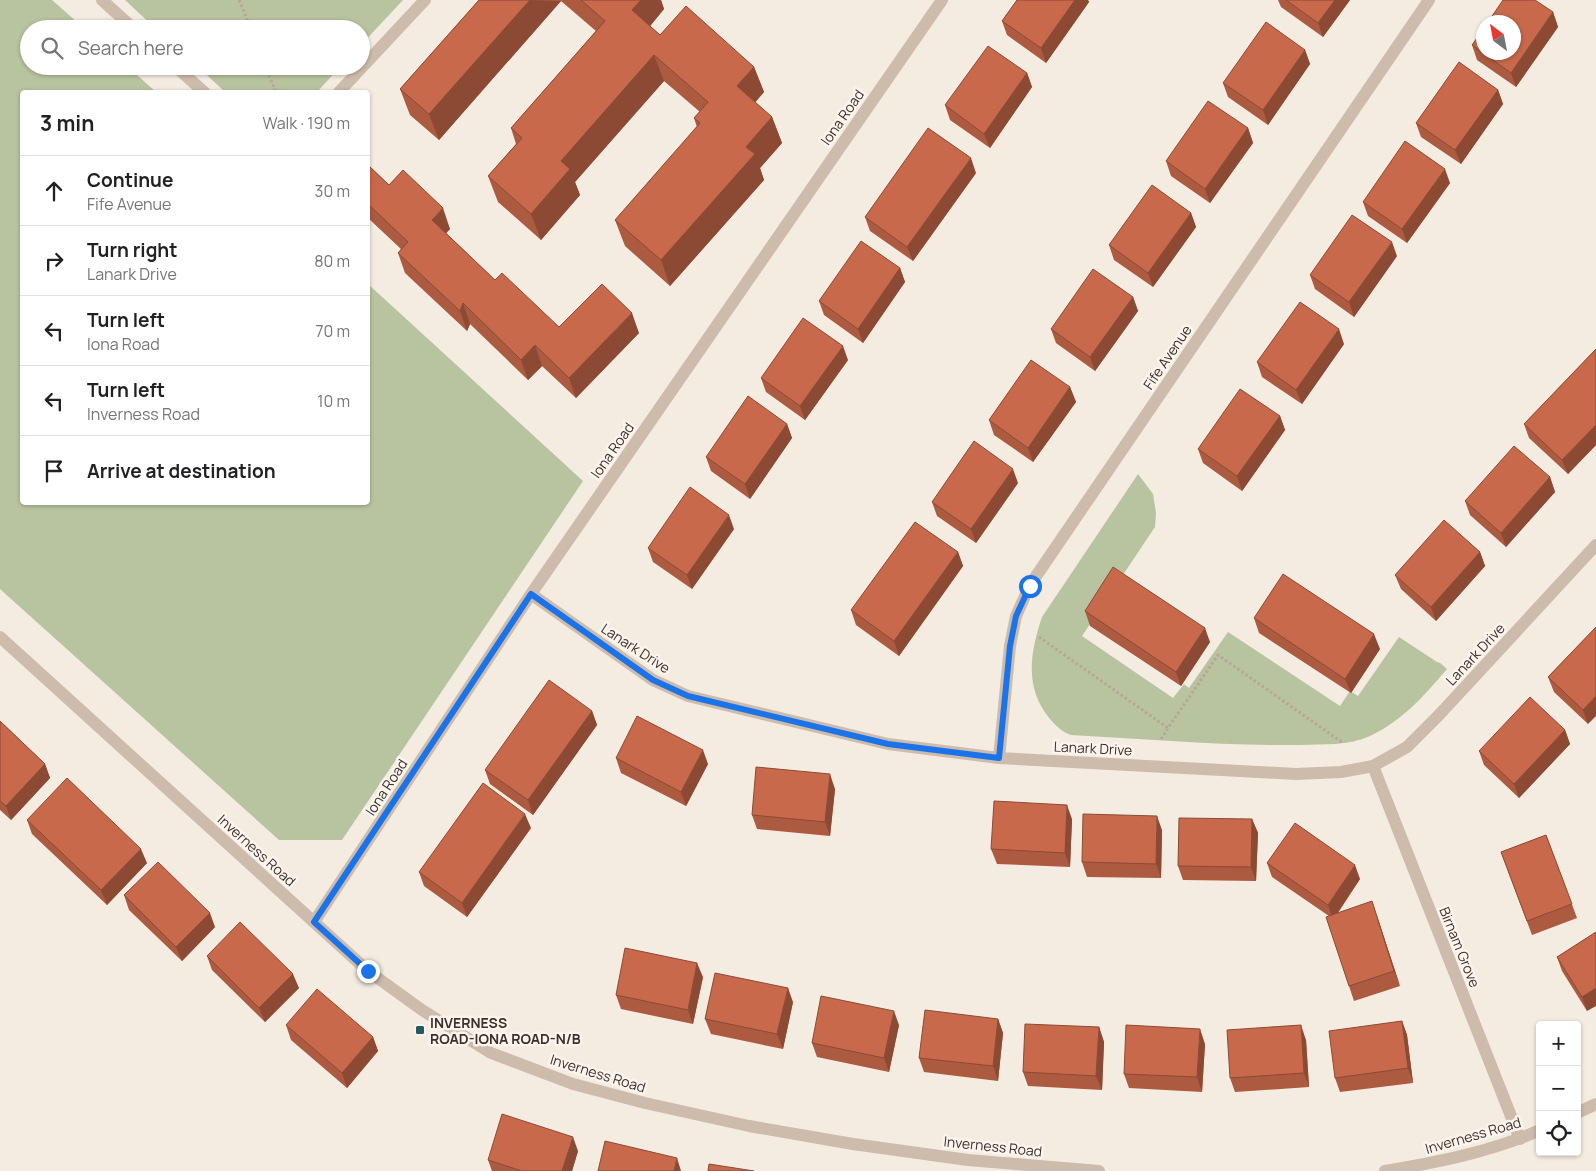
<!DOCTYPE html>
<html lang="en">
<head>
<meta charset="utf-8">
<style>
	body { margin:0; font-family:Manrope,sans-serif; background:#f6f6f6; color:#202124 }
	.controls { position:absolute; right:15px; bottom:15px; display:grid; overflow:hidden; border-radius:5px; box-shadow:0 1px 4px #0004 }
	.controls button { width:45px; height:45px; display:grid; place-items:center; padding:0; border:0; border-bottom:1px solid #e0e0e0; background:#fff; color:#202124; font:25px sans-serif }
	.compass { position:absolute; left:1476px; top:15px; width:45px; height:45px; border-radius:50%; background:#fff; box-shadow:0 1px 4px #0004; rotate:328deg }
	.stop { position:absolute; width:15px; height:15px; margin:-11px; border:4px solid #1a73e8; border-radius:50%; background:#fff }
	.stop.end { background:#1a73e8; border-color:#fff; box-shadow:0 1px 5px #0008 }
	.list { margin:0; padding:0; list-style:none }
	h2 { display:flex; justify-content:space-between; align-items:center; height:65px; margin:0; padding:0 20px; font-size:21px }
	h2 small { font-size:16px; font-weight:400; color:#757577 }
	.list li { display:grid; grid-template-columns:32px 1fr auto; gap:15px; align-items:center; box-sizing:border-box; height:70px; padding:0 20px; border-top:1px solid #e0e0e0 }
	.list b { display:block; font-size:19px; white-space:nowrap }
	.list p { margin:0; font-size:16px; white-space:nowrap; color:#757577 }
	.list em { font-size:16px; font-style:normal; color:#757577 }
	.icon { flex:none; width:28px; height:28px; fill:none; stroke:currentColor; stroke-width:2; stroke-linecap:round; stroke-linejoin:round }
	.map { position:relative; flex:none; width:1596px; height:1171px; overflow:hidden }
	.search { position:absolute; background:#fff; box-shadow:0 1px 4px #0004; left:20px; top:20px; width:350px; height:55px; display:flex; align-items:center; gap:12px; box-sizing:border-box; padding:0 18px; border-radius:28px; color:#757577; font-size:19px }
	.panel { position:absolute; background:#fff; box-shadow:0 1px 4px #0004; left:20px; top:90px; width:350px; height:415px; border-radius:5px }
	.map>svg:first-child { display:block }
	.green { fill:#b8c4a0 }
	.lines { fill:none; stroke-linecap:round; stroke-linejoin:round }
	.path { stroke:#b9a596; stroke-width:3; stroke-dasharray:2.5 2.5; stroke-linecap:butt }
	.street { stroke:#cdbbac; stroke-width:12 }
	.wall { fill:#ac5a40 }
	.shaded-wall { fill:#8c4a34 }
	.building { fill:#c8694b; stroke:#8c4a34 }
	.route { stroke:#1a73e8; stroke-width:6 }
	.poi-dot { fill:#1f5a5e; stroke:#fbf5ee; stroke-width:2 }
	.labels { text-anchor:middle; dominant-baseline:central; stroke-width:5; stroke-linejoin:round; paint-order:stroke }
	.street-label { font-size:14px; fill:#3b302b; stroke:#fbf5ee }
	.poi-label { font-size:14px; font-weight:bold; fill:#3b302b; stroke:#fbf5ee; text-anchor:start }
</style>
</head>
<body>
<div class="map">
<svg width="1596" height="1171" viewBox="0 0 1596 1171">
	<rect width="100%" height="100%" fill="#f4ebe1"/>
	<!-- green -->
	<path class="green" d="M0,0H52L85,29H29V66H127L156,92H22V502H368V284L583,481L342,840H279L0,589Z
		M125,0H403L361,45V29H156Z
		M197,66H341L317,92H225Z
		M1138,474L1153,494L1156,513L1155,527L1082,636L1173,698L1184,684L1189,688L1228,632L1340,706L1350,691L1358,696L1399,637L1437,662L1440,663L1447,669C1425,695 1402,721 1370,736C1348,746 1323,744 1299,745C1223,746 1147,739 1071,735C1062,732 1056,726 1050,719C1024,688 1030,653 1042,617Z"/>
	<g class="lines">
		<!-- path -->
		<path class="path" d="M239,0L251,29
			M265,66L276,92
			M1039,637L1168,728L1218,655L1343,743
			M1161,739L1168,728"/>
		<!-- street -->
		<path class="street" d="M102,0L134,29
			M175,66L204,92
			M339,92L425,0
			M531,594L653,680L688,696L888,744L999,758L1296,774L1341,772L1373,766L1407,747L1439,715L1596,545
			M0,637L368,971L422,1010L491,1053L573,1084L645,1103L749,1126L853,1144L968,1160L1099,1171
			M999,758L1010,646L1016,616L1030,585L1429,0
			M1373,766L1520,1139
			M314,922L531,594L942,0
			M1577,1113L1596,1104
			M1385,1171C1438,1162 1491,1152 1540,1130"/>
	</g>
	<!-- wall -->
	<path class="wall" d="M479,0H661L664,9L650,26L660,35L754,67L764,92L755,102L772,117L782,143L760,168L764,180L670,286L625,246L615,220L697,127L694,118L700,112L664,81L575,182L580,195L541,240L498,202L488,176L516,144L511,128L596,31L561,1L439,140L410,115L400,89Z
		M1017,0H1088L1089,2L1046,63L1007,35L1002,21Z
		M1278,0H1350L1323,37L1281,7Z
		M1553,12L1558,27L1516,87L1477,60L1472,45Z
		M1305,50L1310,64L1268,125L1228,97L1223,83Z
		M1027,73L1032,87L990,148L950,120L945,105Z
		M1498,90L1503,104L1461,164L1421,137L1416,123Z
		M1248,128L1253,143L1210,203L1171,176L1166,161Z
		M368,165L389,185L450,229L446,233L495,280L559,327L639,333L576,398L542,366L528,380L470,324L467,331L405,273L398,253L401,249L368,218Z
		M976,173L913,261L870,231L865,217Z
		M1450,183L1407,243L1368,216L1363,202Z
		M1191,213L1196,227L1153,287L1114,260L1109,245Z
		M1397,256L1354,317L1315,289L1310,275Z
		M900,268L905,282L863,343L824,315L819,301Z
		M1133,297L1138,311L1095,371L1056,343L1051,329Z
		M1344,344L1302,404L1262,377L1257,362Z
		M1596,349V445L1568,474L1529,438L1524,424Z
		M848,360L805,420L766,392L761,378Z
		M1070,387L1076,402L1033,462L994,435L989,420Z
		M1280,416L1285,430L1242,491L1203,463L1198,449Z
		M787,424L792,438L750,499L711,471L706,457Z
		M1550,477L1555,492L1506,547L1470,515L1465,501Z
		M1018,483L976,543L937,516L932,502Z
		M734,529L692,589L653,562L648,548Z
		M958,552L963,566L899,656L856,625L851,610Z
		M1480,552L1485,566L1436,621L1401,589L1395,575Z
		M1085,611L1210,642L1181,686L1090,626Z
		M1254,618L1380,649L1351,693L1259,633Z
		M1596,627L1588,724L1554,692L1548,677Z
		M592,711L597,725L533,815L490,784L485,770Z
		M0,721L45,764L50,778L11,820L0,810Z
		M1565,730L1570,744L1519,798L1484,765L1479,751Z
		M616,758L708,764L686,806L621,773Z
		M835,789L830,836L757,829L752,815Z
		M1072,819L1070,867L997,864L991,849Z
		M1252,819L1258,833L1256,881L1183,880L1178,866Z
		M27,820L147,863L107,905L32,834Z
		M531,828L467,917L424,886L419,872Z
		M1162,830L1161,878L1087,877L1082,862Z
		M1546,835L1577,918L1532,935L1501,852Z
		M1267,863L1360,879L1338,913L1377,916L1400,986L1354,1001L1349,986L1329,916L1272,877Z
		M124,895L215,927L182,961L129,910Z
		M1596,932L1587,1011L1562,971L1557,957Z
		M207,956L299,988L265,1022L212,970Z
		M703,977L693,1024L621,1009L616,995Z
		M793,1002L783,1049L711,1034L705,1019Z
		M998,1019L1003,1033L998,1081L924,1072L919,1058Z
		M1402,1021L1407,1035L1413,1083L1340,1092L1335,1078Z
		M286,1025L373,1037L378,1051L347,1088L291,1040Z
		M899,1025L889,1072L817,1057L812,1043Z
		M1099,1027L1104,1042L1102,1090L1028,1086L1023,1072Z
		M1306,1040L1309,1087L1235,1092L1230,1078Z
		M1205,1044L1202,1092L1129,1088L1124,1074Z
		M578,1151L572,1171H492L488,1160Z"/>
	<!-- shaded-wall -->
	<path class="shaded-wall" d="M530,0L561,1L439,140L429,114Z
		M641,0H661L664,9L642,36L632,10Z
		M1075,0H1088L1089,2L1046,63L1041,48Z
		M1335,0H1350L1323,37L1318,23Z
		M1553,12L1558,27L1516,87L1511,73Z
		M1305,50L1310,64L1268,125L1263,110Z
		M654,55L664,81L575,182L580,195L541,240L531,214L561,161Z
		M754,67L764,92L747,112L737,86Z
		M1027,73L1032,87L990,148L984,134Z
		M1498,90L1503,104L1461,164L1455,150Z
		M772,117L782,143L760,168L764,180L670,286L661,260L746,147Z
		M1248,128L1253,143L1210,203L1205,189Z
		M971,158L976,173L913,261L907,247Z
		M1445,169L1450,183L1407,243L1402,229Z
		M443,208L450,229L439,240L432,220Z
		M1191,213L1196,227L1153,287L1148,273Z
		M1392,242L1397,256L1354,317L1349,302Z
		M900,268L905,282L863,343L858,329Z
		M1133,297L1138,311L1095,371L1090,357Z
		M463,303L470,324L467,331L460,311Z
		M632,313L639,333L576,398L569,378Z
		M1339,329L1344,344L1302,404L1296,390Z
		M535,345L542,366L528,380L521,360Z
		M843,346L848,360L805,420L800,406Z
		M1070,387L1076,402L1033,462L1028,448Z
		M1280,416L1285,430L1242,491L1237,476Z
		M787,424L792,438L750,499L745,484Z
		M1596,425V445L1568,474L1562,460Z
		M1013,469L1018,483L976,543L971,529Z
		M1550,477L1555,492L1506,547L1501,533Z
		M729,515L734,529L692,589L687,575Z
		M958,552L963,566L899,656L894,641Z
		M1480,552L1485,566L1436,621L1431,607Z
		M1205,628L1210,642L1181,686L1176,672Z
		M1374,634L1380,649L1351,693L1345,679Z
		M1596,696V716L1588,724L1583,710Z
		M592,711L597,725L533,815L528,800Z
		M1565,730L1570,744L1519,798L1514,784Z
		M703,750L708,764L686,806L681,792Z
		M45,764L50,778L11,820L6,806Z
		M830,774L835,789L830,836L825,822Z
		M1067,805L1072,819L1070,867L1065,853Z
		M525,814L531,828L467,917L462,903Z
		M1157,816L1162,830L1161,878L1156,864Z
		M1252,819L1258,833L1256,881L1251,867Z
		M141,849L147,863L107,905L101,890Z
		M1355,865L1360,879L1333,919L1328,905Z
		M1372,901L1377,916L1400,986L1394,971Z
		M210,913L215,927L182,961L176,947Z
		M697,963L703,977L693,1024L688,1010Z
		M293,974L299,988L265,1022L259,1008Z
		M788,988L793,1002L783,1049L777,1034Z
		M1596,988V1006L1587,1011L1582,997Z
		M894,1011L899,1025L889,1072L884,1058Z
		M998,1019L1003,1033L998,1081L993,1066Z
		M1402,1021L1407,1035L1413,1083L1408,1068Z
		M1301,1025L1306,1040L1309,1087L1304,1073Z
		M1099,1027L1104,1042L1102,1090L1096,1076Z
		M1200,1029L1205,1044L1202,1092L1197,1077Z
		M373,1037L378,1051L347,1088L342,1073Z
		M573,1137L578,1151L572,1171H562Z
		M677,1158L681,1171H674Z"/>
	<!-- building -->
	<path class="building" d="M479,0H530L429,114L400,89Z
		M581,0H641L632,10L660,35L686,6L754,67L737,86L772,117L746,147L755,154L661,260L615,220L700,123L694,118L708,102L654,55L561,161L570,169L531,214L488,176L522,138L511,128L605,21Z
		M1017,0H1075L1041,48L1002,21Z
		M1286,0H1335L1318,23Z
		M1503,0H1535L1553,12L1511,73L1472,45L1484,28V52H1514V22H1488Z
		M1266,22L1305,50L1263,110L1223,83Z
		M988,46L1027,73L984,134L945,105Z
		M1459,62L1498,90L1455,150L1416,123Z
		M1208,101L1248,128L1205,189L1166,161Z
		M928,128L971,158L907,247L865,217Z
		M1405,141L1445,169L1402,229L1363,202Z
		M368,165L389,185L403,170L443,208L432,220L495,280L502,273L559,327L602,284L632,313L569,378L535,345L521,360L463,303L460,311L398,253L408,242L368,204Z
		M1152,185L1191,213L1148,273L1109,245Z
		M1352,215L1392,242L1349,302L1310,275Z
		M861,241L900,268L858,329L819,301Z
		M1093,269L1133,297L1090,357L1051,329Z
		M1300,302L1339,329L1296,390L1257,362Z
		M803,318L843,346L800,406L761,378Z
		M1596,349V425L1562,460L1524,424Z
		M1031,360L1070,387L1028,448L989,420Z
		M1240,389L1280,416L1237,476L1198,449Z
		M748,396L787,424L745,484L706,457Z
		M974,441L1013,469L971,529L932,502Z
		M1514,446L1550,477L1501,533L1465,501Z
		M690,487L729,515L687,575L648,548Z
		M1444,520L1480,552L1431,607L1395,575Z
		M915,522L958,552L894,641L851,610Z
		M1113,567L1205,628L1176,672L1085,611Z
		M1283,574L1374,634L1345,679L1254,618Z
		M1596,627V696L1583,710L1548,677Z
		M549,680L592,711L528,800L485,770Z
		M1530,697L1565,730L1514,784L1479,751Z
		M637,716L703,750L681,792L616,758Z
		M0,721L45,764L6,806L0,801Z
		M756,767L830,774L825,822L752,815Z
		M67,778L141,849L101,890L27,820Z
		M483,783L525,814L462,903L419,872Z
		M994,801L1067,805L1065,853L991,849Z
		M1083,814L1157,816L1156,864L1082,862Z
		M1179,818L1252,819L1251,867L1178,866Z
		M1295,823L1355,865L1328,905L1267,863Z
		M1546,835L1572,904L1527,921L1501,852Z
		M158,862L210,913L176,947L124,895Z
		M1372,901L1394,971L1349,986L1326,917Z
		M240,922L293,974L259,1008L207,956Z
		M1596,932V988L1582,997L1557,957Z
		M625,948L697,963L688,1010L616,995Z
		M715,973L788,988L777,1034L705,1019Z
		M317,989L373,1037L342,1073L286,1025Z
		M821,996L894,1011L884,1058L812,1043Z
		M925,1010L998,1019L993,1066L919,1058Z
		M1402,1021L1408,1068L1335,1078L1329,1031Z
		M1025,1024L1099,1027L1096,1076L1023,1072Z
		M1126,1025L1200,1029L1197,1077L1124,1074Z
		M1301,1025L1304,1073L1230,1078L1227,1030Z
		M502,1114L573,1137L562,1171H522L488,1160Z
		M605,1141L677,1158L674,1171H598Z
		M709,1164L754,1171H708Z"/>
	<g class="lines">
		<!-- route -->
		<path class="route" d="M368,971L314,922L531,594L653,680L688,696L888,744L999,758L1010,646L1016,616L1030,586"/>
	</g>
	<!-- markers -->
	<rect class="poi-dot" x="415" y="1025" width="10" height="10" rx="2.5"/>
	<g class="labels">
		<!-- street labels -->
		<g class="street-label">
			<text transform="translate(842 117) rotate(-55)">Iona Road</text>
			<text transform="translate(1167 357) rotate(-56)">Fife Avenue</text>
			<text transform="translate(612 450) rotate(-55)">Iona Road</text>
			<text transform="translate(636 648) rotate(33)">Lanark Drive</text>
			<text transform="translate(1475 654) rotate(-47)">Lanark Drive</text>
			<text transform="translate(1093 748) rotate(3)">Lanark Drive</text>
			<text transform="translate(386 787) rotate(-57)">Iona Road</text>
			<text transform="translate(257 850) rotate(42)">Inverness Road</text>
			<text transform="translate(1460 947) rotate(68)">Birnam Grove</text>
			<text transform="translate(598 1073) rotate(17)">Inverness Road</text>
			<text transform="translate(1473 1135) rotate(-16)">Inverness Road</text>
			<text transform="translate(993 1146) rotate(6)">Inverness Road</text>
		</g>
		<!-- poi labels -->
		<g class="poi-label">
			<text x="430" y="1022">INVERNESS<tspan x="430" dy="16">ROAD-IONA ROAD-N/B</tspan></text>
		</g>
	</g>
</svg>
<div class="controls">
<button>+</button>
<button>−</button>
<button><svg class="icon" aria-label="locate" viewBox="0 0 24 24"><circle cx="12" cy="12" r="6"/><path d="M12 2v4M12 18v4M2 12h4M18 12h4"/></svg></button>
</div>
<svg class="compass" viewBox="-18 -18 36 36"><path d="M0-13l5 13h-10z" fill="#e53935"/><path d="M0 13l5-13h-10z" fill="#757577"/></svg>
<div class="stop" style="left:1030px;top:586px"></div>
<div class="stop end" style="left:368px;top:971px"></div>
<div class="search"><svg class="icon" aria-label="search" viewBox="0 0 24 24"><circle cx="10" cy="10" r="6"/><path d="M15 15l6 6"/></svg>Search here</div>
<section class="panel">
<h2>3 min<small>Walk · 190 m</small></h2>
<ul class="list">
<li><svg class="icon" aria-label="ahead" viewBox="0 0 24 24"><path d="M12 20V5M6 11l6-6 6 6"/></svg><div><b>Continue</b><p>Fife Avenue</p></div><em>30 m</em></li>
<li><svg class="icon" aria-label="right" viewBox="0 0 24 24"><path d="M7 20v-9h11M14 6l5 5-5 5"/></svg><div><b>Turn right</b><p>Lanark Drive</p></div><em>80 m</em></li>
<li><svg class="icon" aria-label="left" viewBox="0 0 24 24"><path d="M17 20v-9H6M10 6l-5 5 5 5"/></svg><div><b>Turn left</b><p>Iona Road</p></div><em>70 m</em></li>
<li><svg class="icon" aria-label="left" viewBox="0 0 24 24"><path d="M17 20v-9H6M10 6l-5 5 5 5"/></svg><div><b>Turn left</b><p>Inverness Road</p></div><em>10 m</em></li>
<li><svg class="icon" aria-label="arrive" viewBox="0 0 24 24"><path d="M6 21V4h12l-3 4 3 4H6"/></svg><div><b>Arrive at destination</b></div></li>
</ul>
</section>
</div>
</body>
</html>
